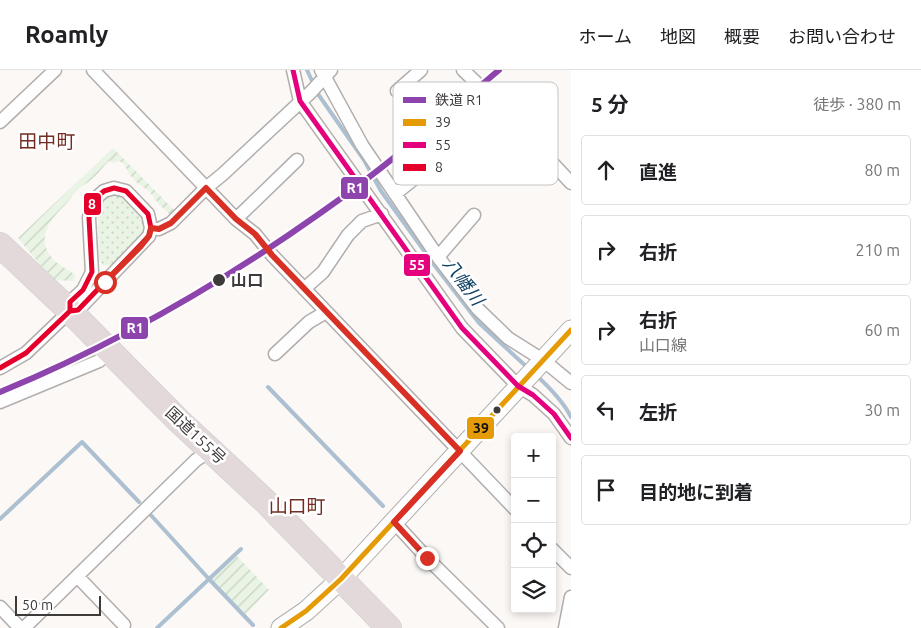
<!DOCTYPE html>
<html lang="ja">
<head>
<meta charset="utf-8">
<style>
	body { margin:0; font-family:Ubuntu,"Noto Sans JP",sans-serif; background:#f6f6f6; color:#202124 }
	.controls { position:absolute; right:15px; bottom:15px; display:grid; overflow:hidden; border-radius:5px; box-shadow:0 2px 8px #0003 }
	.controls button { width:45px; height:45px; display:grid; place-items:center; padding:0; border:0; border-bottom:1px solid #e0e0e0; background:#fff; color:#202124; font:25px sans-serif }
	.scale { position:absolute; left:15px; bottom:12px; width:86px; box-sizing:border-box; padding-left:5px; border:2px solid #3d3a39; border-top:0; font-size:14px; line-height:18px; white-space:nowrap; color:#3d3a39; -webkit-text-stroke:4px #fff; paint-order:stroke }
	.stop { position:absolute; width:15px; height:15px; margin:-11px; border:4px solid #d93025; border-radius:50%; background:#fff }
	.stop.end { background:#d93025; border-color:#fff; box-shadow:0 1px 5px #0008 }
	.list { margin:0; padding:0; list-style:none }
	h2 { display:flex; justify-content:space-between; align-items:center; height:65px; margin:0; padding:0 20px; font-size:21px }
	h2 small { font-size:16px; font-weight:400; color:#757577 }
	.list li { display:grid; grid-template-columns:32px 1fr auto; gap:15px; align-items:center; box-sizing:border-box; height:70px; margin:0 10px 10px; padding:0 10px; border:1px solid #e0e0e0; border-radius:5px }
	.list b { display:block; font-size:19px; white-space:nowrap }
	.list p { margin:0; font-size:16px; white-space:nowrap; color:#757577 }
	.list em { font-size:16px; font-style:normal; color:#757577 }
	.icon { flex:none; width:28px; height:28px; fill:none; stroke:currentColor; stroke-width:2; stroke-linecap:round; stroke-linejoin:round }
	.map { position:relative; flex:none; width:571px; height:558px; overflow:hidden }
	header { display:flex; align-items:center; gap:30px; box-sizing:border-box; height:70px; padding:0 25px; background:#fff; border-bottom:1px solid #e0e0e0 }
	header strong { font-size:24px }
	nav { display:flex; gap:28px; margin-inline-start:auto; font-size:18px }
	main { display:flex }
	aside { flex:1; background:#fff }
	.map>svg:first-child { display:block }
	.grass { fill:url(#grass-dots) }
	.garden { fill:url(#garden-furrows) }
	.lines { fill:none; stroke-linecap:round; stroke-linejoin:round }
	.stream { stroke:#acc0d1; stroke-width:4 }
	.street-casing { stroke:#b1aead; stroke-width:15 }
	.secondary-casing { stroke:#b1aead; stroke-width:21 }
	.highway-casing { stroke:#d7d5d4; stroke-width:26 }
	.street { stroke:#fefefe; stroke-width:12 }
	.secondary { stroke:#fefefe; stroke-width:19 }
	.highway { stroke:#e3d9da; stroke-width:24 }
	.bus-1-casing { stroke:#fff; stroke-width:9 }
	.bus-2-casing { stroke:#fff; stroke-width:9 }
	.bus-3-casing { stroke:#fff; stroke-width:9 }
	.bus-1 { stroke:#e49b06; stroke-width:5 }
	.bus-2 { stroke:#e5007d; stroke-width:5 }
	.bus-3 { stroke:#e4002b; stroke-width:5 }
	.rail-1-casing { stroke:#fff; stroke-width:10 }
	.rail-1 { stroke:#8e44ad; stroke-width:6 }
	.route { stroke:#d93025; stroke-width:6 }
	.stop-dot { fill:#3d3a39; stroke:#fff; stroke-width:2 }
	.labels { text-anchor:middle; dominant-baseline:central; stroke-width:5; stroke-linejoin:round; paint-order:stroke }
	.stop-label { font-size:16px; font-weight:bold; fill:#3d3a39; stroke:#fff; text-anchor:start }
	.street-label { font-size:16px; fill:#3d3a39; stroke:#fff }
	.water-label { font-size:18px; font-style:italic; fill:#104366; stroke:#fff }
	.quarter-label { font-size:19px; fill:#722e23; stroke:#fff }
	.key { fill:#fff; stroke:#c5c4c4; stroke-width:1 }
	.key-label { font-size:14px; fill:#3d3a39 }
	.line-badge { stroke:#fff; stroke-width:2 }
	.badge-label { font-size:14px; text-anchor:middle; font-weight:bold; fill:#fff }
	.pale-badge-label { font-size:14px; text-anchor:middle; font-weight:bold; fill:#111 }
</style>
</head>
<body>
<header>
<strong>Roamly</strong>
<nav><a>ホーム</a><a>地図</a><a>概要</a><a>お問い合わせ</a></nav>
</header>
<main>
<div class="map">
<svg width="571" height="558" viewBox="0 0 571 558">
	<defs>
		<pattern id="grass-dots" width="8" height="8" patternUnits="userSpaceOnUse" patternTransform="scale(1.25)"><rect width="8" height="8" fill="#e9f4e4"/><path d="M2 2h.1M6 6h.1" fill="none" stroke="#c9d2c4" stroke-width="1.8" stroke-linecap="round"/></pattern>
		<pattern id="garden-furrows" width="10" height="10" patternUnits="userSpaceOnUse" patternTransform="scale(1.25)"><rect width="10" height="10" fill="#e9f4e4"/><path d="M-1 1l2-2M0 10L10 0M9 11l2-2" fill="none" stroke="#c9d2c4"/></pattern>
	</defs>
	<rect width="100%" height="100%" fill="#fbf8f6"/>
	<!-- grass -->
	<path class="grass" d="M115,123L122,125L143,147L146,160L112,195L104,196L99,190L98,136L104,127Z"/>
	<!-- garden -->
	<path class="garden" d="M113,78L175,141L170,145L157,132L150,122L136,112L130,105L124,94L119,91L114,93L109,91C103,96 99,103 93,108C89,112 85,114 81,117C74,122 71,129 66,134C52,148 37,164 49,184C56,195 68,198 76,206L72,211L53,210L18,168Z
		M235,484L269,520L244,546L208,508Z"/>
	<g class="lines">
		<!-- stream -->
		<path class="stream" d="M307,0L318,24L364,90L381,121L435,196L479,253L529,299
			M536,305C549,317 563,331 571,347
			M268,317L383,436
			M149,443L208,508L253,555
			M0,449L82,372L139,432
			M157,558L241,479"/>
		<!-- street casing -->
		<g class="street-casing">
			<path id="street" d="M93,0L236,149L255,164L272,185L515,439
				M293,0L300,31L462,258L518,316L533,325L554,344L571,368
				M321,0L362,75L438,187L478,239L508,268L543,290L571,313
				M463,0L487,23L571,113
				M397,21L421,0
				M0,52L55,0
				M395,124L430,96
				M236,149L297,90
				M151,158L159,159L171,153L206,118L223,104L311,22L331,0
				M438,187L474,145
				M304,219L323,202L348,165L362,151L382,144
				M275,284L309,252L326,242
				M0,298L26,283L70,241V232L83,220L92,202L89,148L91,137L96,128L104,121L114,118L126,121L148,144L151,158L149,166L78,240L70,241
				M0,332L99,291L110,281
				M394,452L427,488L498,558
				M552,479L571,498
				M77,506L124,555
				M0,537L20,558
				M24,558L196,390L211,380
				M565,558L571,527"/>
		</g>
		<!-- secondary casing -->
		<g class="secondary-casing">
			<path id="secondary" d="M281,558L306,541L341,509L571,260"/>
		</g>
		<!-- highway casing -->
		<g class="highway-casing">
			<path id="highway" d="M0,175L70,241L179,351L265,431L389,558"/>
		</g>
		<!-- street -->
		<use href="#street" class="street"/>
		<!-- secondary -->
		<use href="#secondary" class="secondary"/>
		<!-- highway -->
		<use href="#highway" class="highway"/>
		<!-- bus-1 casing -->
		<g class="bus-1-casing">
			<path id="bus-1" d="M281,558L306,541L341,509L571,260"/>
		</g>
		<!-- bus-2 casing -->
		<g class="bus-2-casing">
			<path id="bus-2" d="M293,0L300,31L462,258L518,316L533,325L554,344L571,368"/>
		</g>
		<!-- bus-3 casing -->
		<g class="bus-3-casing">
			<path id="bus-3" d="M0,298L26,283L70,241V232L83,220L92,202L89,148L91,137L96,128L104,121L114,118L126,121L148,144L151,158L149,166L78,240L70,241"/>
		</g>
		<!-- bus-1 -->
		<use href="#bus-1" class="bus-1"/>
		<!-- bus-2 -->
		<use href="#bus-2" class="bus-2"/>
		<!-- bus-3 -->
		<use href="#bus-3" class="bus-3"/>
		<!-- rail-1 casing -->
		<g class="rail-1-casing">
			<path id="rail-1" d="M0,322C112,276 220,214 319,144C382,100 440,50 499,0"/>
		</g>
		<!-- rail-1 -->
		<use href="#rail-1" class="rail-1"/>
	</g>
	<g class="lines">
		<!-- route -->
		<path class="route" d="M105,212L141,176L149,166L151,158L159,159L171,153L206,118L236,149L255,164L272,185L460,381L394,452L427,488"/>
	</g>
	<!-- markers -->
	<g class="stop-dot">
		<circle cx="219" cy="210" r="7"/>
		<circle cx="497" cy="340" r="4.5"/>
	</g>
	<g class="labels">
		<!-- stop labels -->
		<g class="stop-label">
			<text x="231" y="210">山口</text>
		</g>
		<!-- street labels -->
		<g class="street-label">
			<text transform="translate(196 365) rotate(43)">国道155号</text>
		</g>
		<!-- water labels -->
		<g class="water-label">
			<text transform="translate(464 211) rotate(53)">八幡川</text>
		</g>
		<!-- quarter labels -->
		<g class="quarter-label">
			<text x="47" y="71">田中町</text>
			<text x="297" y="436">山口町</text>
		</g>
	</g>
	<!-- legend -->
	<rect x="393" y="12" width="165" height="103" rx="8" class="key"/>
	<rect x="403" y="27" width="23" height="6" fill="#8e44ad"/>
	<rect x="403" y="49" width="23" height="7" fill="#e49b06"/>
	<rect x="403" y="72" width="23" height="6" fill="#e5007d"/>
	<rect x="403" y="94" width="23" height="7" fill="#e4002b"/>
	<g class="key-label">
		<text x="435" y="35">鉄道 R1</text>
		<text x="435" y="57">39</text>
		<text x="435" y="80">55</text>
		<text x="435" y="102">8</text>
	</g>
	<g class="line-badge">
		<rect x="340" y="106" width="29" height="24" rx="5" fill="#8e44ad"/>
		<rect x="83" y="122" width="19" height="24" rx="5" fill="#e4002b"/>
		<rect x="403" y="183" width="28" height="24" rx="5" fill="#e5007d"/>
		<rect x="120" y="246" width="29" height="24" rx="5" fill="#8e44ad"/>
		<rect x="466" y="346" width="29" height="24" rx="5" fill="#e49b06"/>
	</g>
	<g class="badge-label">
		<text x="355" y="123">R1</text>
		<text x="92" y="139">8</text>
		<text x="417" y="200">55</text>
		<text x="135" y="263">R1</text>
	</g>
	<g class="pale-badge-label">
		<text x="481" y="363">39</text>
	</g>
</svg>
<div class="controls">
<button>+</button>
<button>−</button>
<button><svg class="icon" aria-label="locate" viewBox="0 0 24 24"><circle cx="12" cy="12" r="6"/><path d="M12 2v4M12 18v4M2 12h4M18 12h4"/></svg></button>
<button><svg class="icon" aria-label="layers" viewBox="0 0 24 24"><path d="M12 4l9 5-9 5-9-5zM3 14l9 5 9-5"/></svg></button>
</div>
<div class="scale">50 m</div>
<div class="stop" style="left:105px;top:212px"></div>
<div class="stop end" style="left:427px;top:488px"></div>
</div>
<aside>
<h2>5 分<small>徒歩 · 380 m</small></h2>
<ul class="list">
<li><svg class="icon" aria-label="ahead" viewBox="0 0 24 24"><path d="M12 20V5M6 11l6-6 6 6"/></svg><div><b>直進</b></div><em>80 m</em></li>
<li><svg class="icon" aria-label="right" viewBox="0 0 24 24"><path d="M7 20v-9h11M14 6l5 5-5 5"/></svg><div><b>右折</b></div><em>210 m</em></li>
<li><svg class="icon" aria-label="right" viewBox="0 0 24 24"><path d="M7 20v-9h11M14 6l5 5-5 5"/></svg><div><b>右折</b><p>山口線</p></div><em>60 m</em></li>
<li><svg class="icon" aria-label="left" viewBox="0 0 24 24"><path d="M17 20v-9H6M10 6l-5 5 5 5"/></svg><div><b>左折</b></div><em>30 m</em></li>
<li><svg class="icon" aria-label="arrive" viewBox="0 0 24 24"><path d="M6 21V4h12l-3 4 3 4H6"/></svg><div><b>目的地に到着</b></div></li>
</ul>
</aside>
</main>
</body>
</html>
